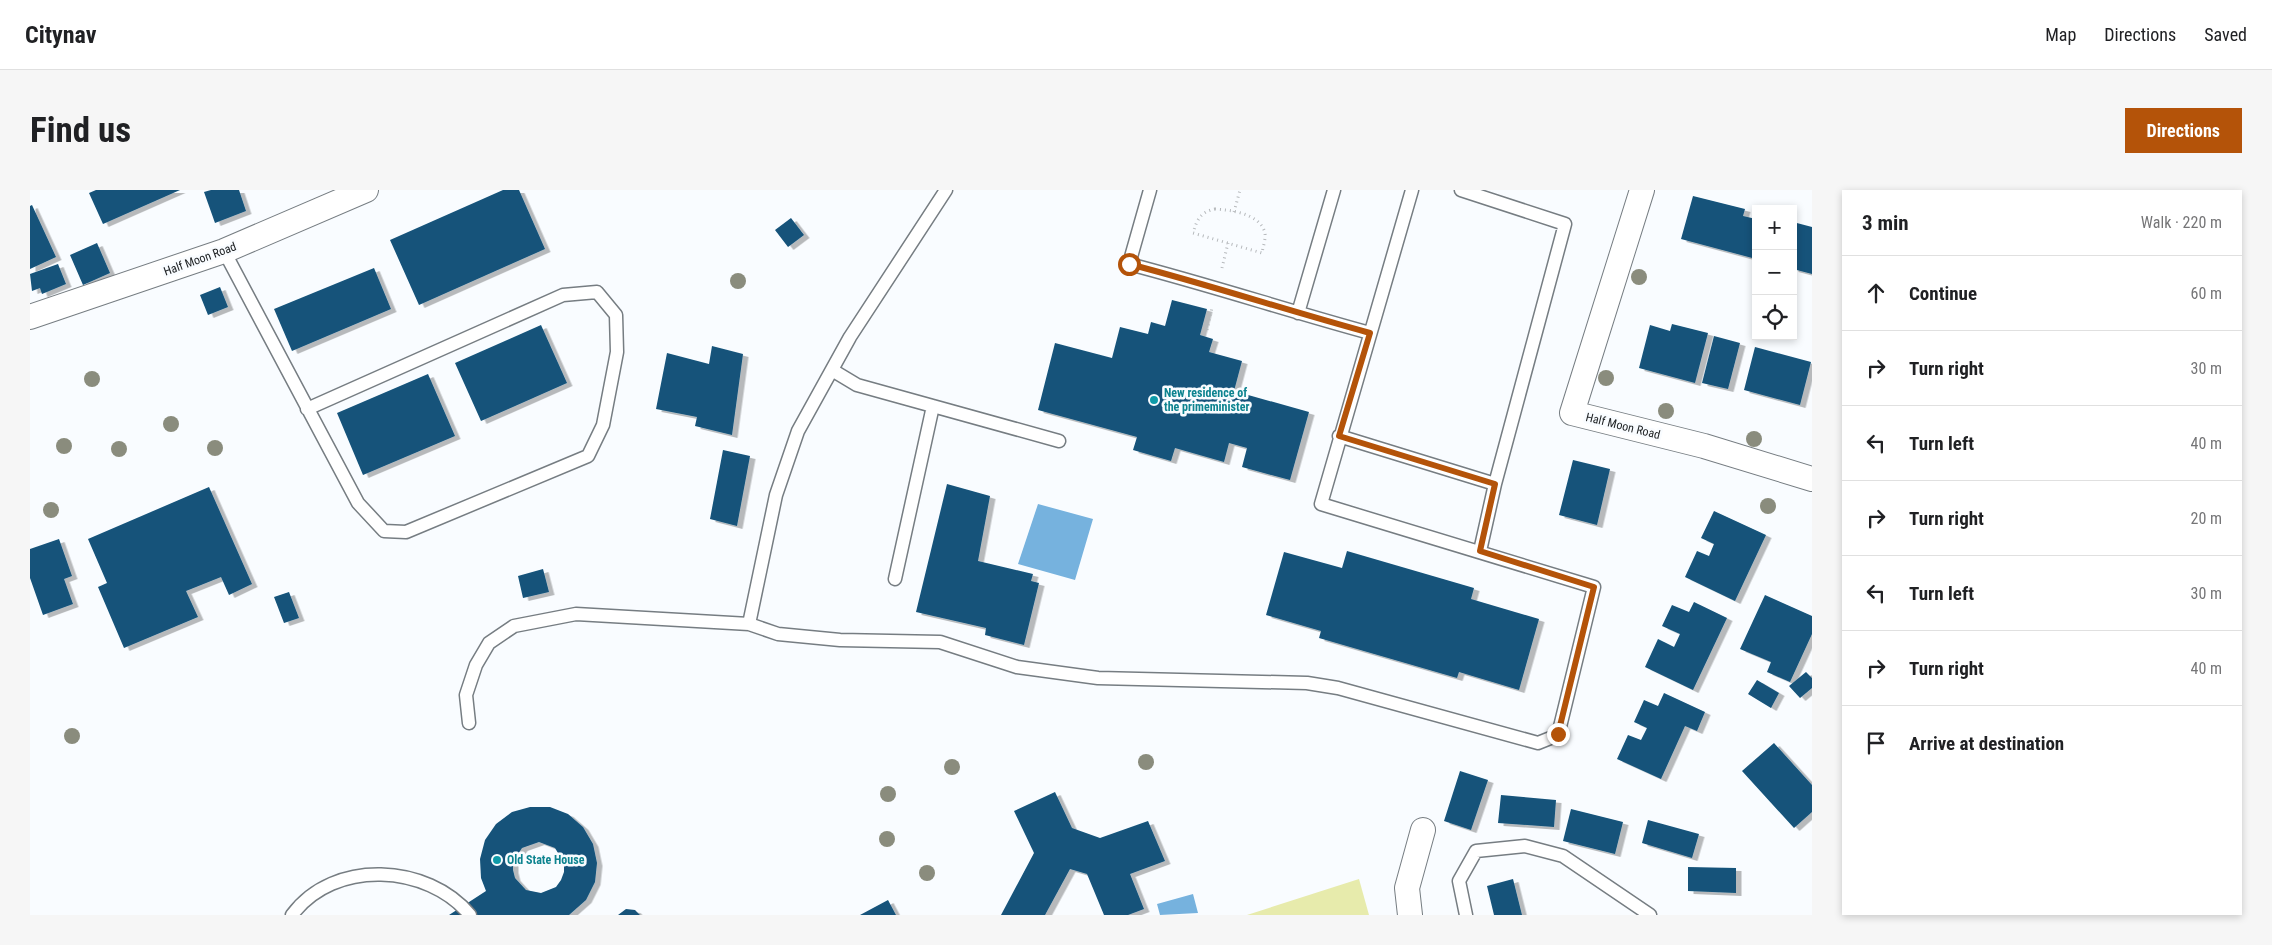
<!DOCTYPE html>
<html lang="en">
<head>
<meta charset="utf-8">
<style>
	body { margin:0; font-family:"Roboto Condensed",sans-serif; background:#f6f6f6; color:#202124 }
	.controls { position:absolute; right:15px; top:15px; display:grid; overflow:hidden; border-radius:0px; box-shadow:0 2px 8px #0003 }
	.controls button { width:45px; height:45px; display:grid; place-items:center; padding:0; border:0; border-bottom:1px solid #e0e0e0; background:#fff; color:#202124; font:25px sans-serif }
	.stop { position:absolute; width:15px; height:15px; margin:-11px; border:4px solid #b45309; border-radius:50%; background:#fff }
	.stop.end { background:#b45309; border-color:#fff; box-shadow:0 1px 5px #0008 }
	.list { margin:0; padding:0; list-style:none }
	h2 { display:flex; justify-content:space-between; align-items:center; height:65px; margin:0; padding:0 20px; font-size:21px }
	h2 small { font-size:16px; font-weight:400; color:#757577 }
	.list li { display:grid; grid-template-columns:32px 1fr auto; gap:15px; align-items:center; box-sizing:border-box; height:75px; padding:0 20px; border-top:1px solid #e0e0e0 }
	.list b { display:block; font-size:19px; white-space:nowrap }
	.list em { font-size:16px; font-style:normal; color:#757577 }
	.icon { flex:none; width:28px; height:28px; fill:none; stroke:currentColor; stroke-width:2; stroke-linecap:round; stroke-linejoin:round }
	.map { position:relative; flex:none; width:1782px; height:725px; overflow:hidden; border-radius:0px }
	header { display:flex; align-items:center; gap:30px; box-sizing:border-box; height:70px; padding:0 25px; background:#fff; border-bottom:1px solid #e0e0e0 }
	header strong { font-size:24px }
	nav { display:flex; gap:28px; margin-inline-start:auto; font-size:18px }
	.intro { display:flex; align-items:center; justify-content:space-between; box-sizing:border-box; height:120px; padding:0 30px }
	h1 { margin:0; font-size:35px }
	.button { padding:12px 22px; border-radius:0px; background:#b45309; color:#fff; font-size:18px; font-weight:700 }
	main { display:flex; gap:30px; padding:0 30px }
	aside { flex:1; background:#fff; border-radius:0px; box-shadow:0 2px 8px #0003 }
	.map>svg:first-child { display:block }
	.green { fill:#e7ebac }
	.water { fill:#76b2de }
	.building { fill:#14537a; fill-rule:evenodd; filter:url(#shadow) }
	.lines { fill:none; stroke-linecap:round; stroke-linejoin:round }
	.lane-casing { stroke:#767d82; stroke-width:15 }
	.street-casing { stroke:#767d82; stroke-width:26 }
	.path { stroke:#b6b9bc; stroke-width:3; stroke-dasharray:1 4; stroke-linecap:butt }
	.lane { stroke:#fff; stroke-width:12 }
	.street { stroke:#fff; stroke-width:24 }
	.tree { fill:#8a8c7d }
	.route { stroke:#b45309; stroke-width:6 }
	.culture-dot { fill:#0f9aa8; stroke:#f9fcff; stroke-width:2 }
	.labels { text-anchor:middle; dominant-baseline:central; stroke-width:5; stroke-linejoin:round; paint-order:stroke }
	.street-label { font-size:12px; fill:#202325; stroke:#f9fcff }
	.culture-label { font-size:12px; font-weight:bold; fill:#0d838f; stroke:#f9fcff; text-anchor:start }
</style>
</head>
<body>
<header>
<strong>Citynav</strong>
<nav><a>Map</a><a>Directions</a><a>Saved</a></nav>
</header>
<div class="intro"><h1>Find us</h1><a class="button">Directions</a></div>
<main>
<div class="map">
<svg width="1782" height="725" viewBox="0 0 1782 725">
	<defs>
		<filter id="shadow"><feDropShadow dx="5.5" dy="3" stdDeviation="0" flood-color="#0004"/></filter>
	</defs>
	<rect width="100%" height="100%" fill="#f9fcff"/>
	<!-- green -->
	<path class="green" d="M1329,689L1339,725H1217Z"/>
	<!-- water -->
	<path class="water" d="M1008,314L1063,329L1045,390L988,374Z
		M1163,704L1168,723L1130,725L1127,714Z"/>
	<!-- building -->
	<path class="building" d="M66,0H150L73,34L59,3Z
		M181,0H209L216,21L185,33L174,2Z
		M473,0H489L515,59L389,115L360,50Z
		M1663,6L1715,19L1713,26L1726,29V69L1651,49Z
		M2,15L26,67L0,79V16Z
		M761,28L774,45L758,57L745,40Z
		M1763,32L1782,37V84L1763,79Z
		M67,53L80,83L53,95L40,65Z
		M28,74L36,94L12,104L10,98L2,101L0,84Z
		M344,78L361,119L262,161L244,119Z
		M190,97L198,117L178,125L170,105Z
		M1142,110L1177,119L1170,145L1183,149L1179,162L1212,171L1204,201L1279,222L1260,290L1212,277L1217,258L1199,253L1194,272L1145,258L1141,271L1103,260L1107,247L1008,220L1025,153L1082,168L1090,137L1118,144L1121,132L1135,136Z
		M1642,134L1678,143L1665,193L1609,178L1620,135L1640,141Z
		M511,135L537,193L451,231L425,173Z
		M1684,146L1710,153L1698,199L1672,193Z
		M682,156L713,164L702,245L665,236L667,227L626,219L637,163L679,174Z
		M1725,157L1781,172L1770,215L1714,200Z
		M398,184L425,246L333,285L307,223Z
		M693,260L720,266L707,336L680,329Z
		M1543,270L1580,279L1567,335L1529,325Z
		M917,294L960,306L948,371L1003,384L1001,391L1009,393L994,455L955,445L956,438L886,422Z
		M179,297L222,394L199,405L191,387L156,401L168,427L94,458L68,397L77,393L58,349Z
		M1684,321L1736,345L1705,411L1655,387L1667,361L1679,366L1684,354L1671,348Z
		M29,349L42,386L34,389L43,414L13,425L0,388V359Z
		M1317,361L1444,398L1441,409L1509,429L1489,500L1429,482L1427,488L1289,448L1291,441L1236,425L1254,362L1312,378Z
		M513,379L519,402L493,408L488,386Z
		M259,402L269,428L254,433L244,407Z
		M1735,405L1782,426V444L1760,492L1737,482L1741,472L1710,459Z
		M1664,412L1697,428L1663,500L1615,477L1628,449L1644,457L1650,444L1632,436L1642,415L1659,422Z
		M1776,482L1782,488V498L1770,508L1759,496Z
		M1727,490L1749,503L1741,518L1718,504Z
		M1634,503L1675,522L1667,541L1655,536L1631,589L1587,569L1598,545L1611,550L1617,538L1604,532L1614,510L1628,516Z
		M1744,553L1782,595V622L1764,638L1712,581Z
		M1430,581L1458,590L1441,640L1414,631Z
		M1025,602L1042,638L1070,648L1118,631L1135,671L1100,684L1114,719L1098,725H1074L1057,684L1040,679L1015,725H971L1004,663L984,621Z
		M1471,605L1526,610L1524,637L1468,633Z
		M500,617H520L538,624L553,637L563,654L567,673L565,692L556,710L539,725H419L456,701L451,688L450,669L455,650L466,634L482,622ZM509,652L525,658L534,673V682L531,690L526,697L511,703L496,700L485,688L483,680V672L492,658Z
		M1541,619L1593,632L1585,664L1533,651Z
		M1618,630L1669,644L1662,668L1612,653Z
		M1658,677L1706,678V703L1658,701Z
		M1483,689L1492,725H1464L1457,696Z
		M858,710L866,725H830Z
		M596,719L605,720L610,725H588Z"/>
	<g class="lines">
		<!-- lane casing -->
		<g class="lane-casing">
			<path id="lane" d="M1120,0L1099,74C1180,95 1259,121 1340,143
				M1431,0L1535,34L1465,294L1450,361
				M194,61L328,313L354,341L376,342L558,266L573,235L587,162L586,125L567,102L533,105L277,219
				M1268,123L1304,0
				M802,180L827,195L1029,251
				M1309,246L1465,294
				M865,389L903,216
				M719,434L746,305L768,241L820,147L916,0
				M439,533L436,505L446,475L459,453L484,436L546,424L719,434L748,444L810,450L910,452L987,477L1068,488L1277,493L1308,498L1508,553L1528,545L1564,397L1291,314L1382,0
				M262,725C304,668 398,674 440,725
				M1436,725L1429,691L1446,661L1495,656L1533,666L1620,725"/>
		</g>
		<!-- street casing -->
		<g class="street-casing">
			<path id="street" d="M1612,0L1542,223L1674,256L1782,289
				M0,127L194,61L336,0
				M1380,725L1377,698L1393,640"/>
		</g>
		<!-- path -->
		<path class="path" d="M1185,19C1200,20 1227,23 1234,40C1237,47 1233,56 1232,63L1163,43C1167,30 1170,22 1185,19Z
			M1204,22L1210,0
			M1192,78L1198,53
			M1177,140L1182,118"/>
		<!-- lane -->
		<use href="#lane" class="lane"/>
		<!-- street -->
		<use href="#street" class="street"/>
	</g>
	<!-- trees -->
	<g class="tree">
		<circle cx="1609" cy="87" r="8"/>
		<circle cx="708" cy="91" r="8"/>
		<circle cx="1576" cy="188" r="8"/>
		<circle cx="62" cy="189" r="8"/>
		<circle cx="1636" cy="221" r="8"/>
		<circle cx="141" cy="234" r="8"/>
		<circle cx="1724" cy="249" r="8"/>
		<circle cx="34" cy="256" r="8"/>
		<circle cx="185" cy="258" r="8"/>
		<circle cx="89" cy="259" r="8"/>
		<circle cx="1738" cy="316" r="8"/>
		<circle cx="21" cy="320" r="8"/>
		<circle cx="42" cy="546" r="8"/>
		<circle cx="1116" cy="572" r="8"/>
		<circle cx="922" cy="577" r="8"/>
		<circle cx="858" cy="604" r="8"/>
		<circle cx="857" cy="649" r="8"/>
		<circle cx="897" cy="683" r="8"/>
	</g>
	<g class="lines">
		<!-- route -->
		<path class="route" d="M1099,74C1180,95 1259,121 1340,143L1309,246L1465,294L1450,361L1564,397L1528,544"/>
	</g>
	<!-- markers -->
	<g class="culture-dot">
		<circle cx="1124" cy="210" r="5"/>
		<circle cx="467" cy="670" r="5"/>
	</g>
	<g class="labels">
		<!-- street labels -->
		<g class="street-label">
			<text transform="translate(170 69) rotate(-20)">Half Moon Road</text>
			<text transform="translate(1593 236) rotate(14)">Half Moon Road</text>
		</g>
		<!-- culture labels -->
		<g class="culture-label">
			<text x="1134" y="203">New residence of<tspan x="1134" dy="14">the primeminister</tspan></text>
			<text x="477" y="670">Old State House</text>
		</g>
	</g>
</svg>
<div class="controls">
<button>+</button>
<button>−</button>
<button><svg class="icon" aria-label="locate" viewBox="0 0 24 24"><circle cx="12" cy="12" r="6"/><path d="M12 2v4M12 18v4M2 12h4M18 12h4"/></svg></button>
</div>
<div class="stop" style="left:1099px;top:74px"></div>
<div class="stop end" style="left:1528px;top:544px"></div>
</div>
<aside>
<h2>3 min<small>Walk · 220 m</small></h2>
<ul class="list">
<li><svg class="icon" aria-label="ahead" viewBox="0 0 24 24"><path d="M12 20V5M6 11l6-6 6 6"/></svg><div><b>Continue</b></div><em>60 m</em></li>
<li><svg class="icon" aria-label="right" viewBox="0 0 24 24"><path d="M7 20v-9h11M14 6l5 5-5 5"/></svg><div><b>Turn right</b></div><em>30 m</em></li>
<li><svg class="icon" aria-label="left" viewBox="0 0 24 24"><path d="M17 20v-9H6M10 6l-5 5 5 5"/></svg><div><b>Turn left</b></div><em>40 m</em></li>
<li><svg class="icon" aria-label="right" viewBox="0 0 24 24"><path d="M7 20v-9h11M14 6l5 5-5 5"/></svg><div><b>Turn right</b></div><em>20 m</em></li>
<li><svg class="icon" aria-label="left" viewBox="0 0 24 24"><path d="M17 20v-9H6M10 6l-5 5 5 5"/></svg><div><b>Turn left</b></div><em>30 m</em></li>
<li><svg class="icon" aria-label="right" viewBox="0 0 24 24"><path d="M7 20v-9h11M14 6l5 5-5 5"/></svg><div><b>Turn right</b></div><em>40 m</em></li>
<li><svg class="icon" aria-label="arrive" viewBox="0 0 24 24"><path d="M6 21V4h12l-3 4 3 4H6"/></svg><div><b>Arrive at destination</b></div></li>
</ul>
</aside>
</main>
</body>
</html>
